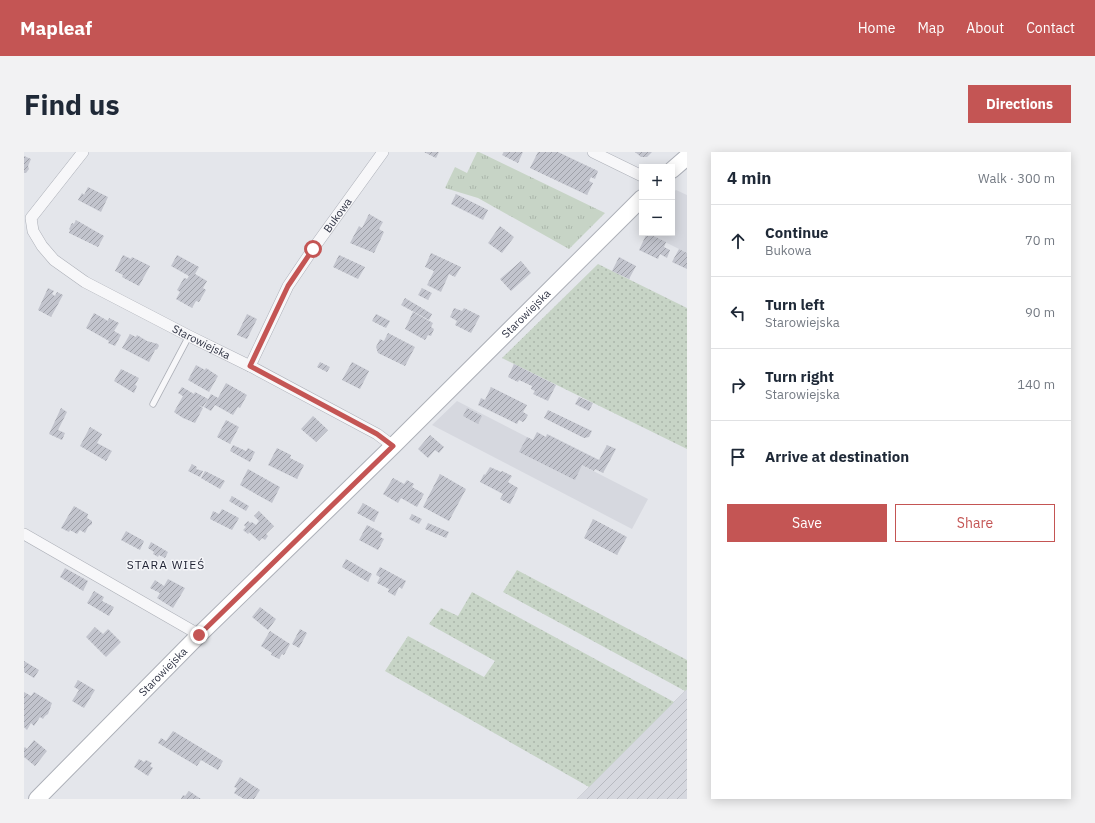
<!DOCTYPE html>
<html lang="en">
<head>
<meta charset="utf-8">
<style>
	body { margin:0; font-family:"IBM Plex Sans",sans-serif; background:#f2f2f3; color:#1f2937 }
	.controls { position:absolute; right:12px; top:12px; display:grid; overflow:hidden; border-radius:0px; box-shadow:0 2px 10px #0003 }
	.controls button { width:36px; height:36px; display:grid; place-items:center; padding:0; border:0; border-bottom:1px solid #e0e1e3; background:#fff; color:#1f2937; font:20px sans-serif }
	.stop { position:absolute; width:12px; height:12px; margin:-9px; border:3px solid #c45554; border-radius:50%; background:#fff }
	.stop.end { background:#c45554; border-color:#fff; box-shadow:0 1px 4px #0008 }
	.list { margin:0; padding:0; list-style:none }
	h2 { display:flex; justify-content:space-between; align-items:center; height:52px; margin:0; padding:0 16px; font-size:17px }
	h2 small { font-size:13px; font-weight:400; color:#747a83 }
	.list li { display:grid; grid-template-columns:26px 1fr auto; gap:12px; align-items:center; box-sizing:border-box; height:72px; padding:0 16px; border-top:1px solid #e0e1e3 }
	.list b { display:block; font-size:15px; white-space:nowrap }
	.list p { margin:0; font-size:13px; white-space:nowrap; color:#747a83 }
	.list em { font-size:13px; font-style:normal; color:#747a83 }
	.actions { display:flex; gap:8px; padding:12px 16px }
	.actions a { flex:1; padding:9px 0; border:1px solid #c45554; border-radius:0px; text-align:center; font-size:14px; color:#c45554 }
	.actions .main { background:#c45554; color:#fff }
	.icon { flex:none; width:22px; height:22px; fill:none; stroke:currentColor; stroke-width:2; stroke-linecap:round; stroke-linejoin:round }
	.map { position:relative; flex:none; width:663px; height:647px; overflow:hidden; border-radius:0px }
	header { display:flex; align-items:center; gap:24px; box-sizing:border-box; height:56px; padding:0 20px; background:#c45554; color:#fff }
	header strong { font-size:19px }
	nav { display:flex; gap:22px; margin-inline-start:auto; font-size:14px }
	.intro { display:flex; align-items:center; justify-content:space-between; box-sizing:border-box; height:96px; padding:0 24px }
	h1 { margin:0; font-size:28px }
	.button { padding:10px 18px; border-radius:0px; background:#c45554; color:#fff; font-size:14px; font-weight:700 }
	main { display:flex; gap:24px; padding:0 24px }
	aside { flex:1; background:#fff; border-radius:0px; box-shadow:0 2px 10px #0003 }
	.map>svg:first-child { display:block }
	.built { fill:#d6d8df }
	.industrial { fill:url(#industrial-furrows) }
	.grass { fill:url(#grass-dots) }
	.park { fill:url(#park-tufts) }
	.building { fill:url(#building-hatch) }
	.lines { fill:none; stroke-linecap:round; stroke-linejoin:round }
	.lane-casing { stroke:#adb0b8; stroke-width:7 }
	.street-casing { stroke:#adb0b8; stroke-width:12 }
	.secondary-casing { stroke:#adb0b8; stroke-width:18 }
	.lane { stroke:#f7f7f9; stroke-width:5.5 }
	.street { stroke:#f7f7f9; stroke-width:11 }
	.secondary { stroke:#fff; stroke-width:16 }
	.route { stroke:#c45554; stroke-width:5 }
	.labels { text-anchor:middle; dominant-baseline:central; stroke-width:3; stroke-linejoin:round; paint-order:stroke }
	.street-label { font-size:11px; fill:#2d3142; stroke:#f4f5f8 }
	.neighbourhood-label { font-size:12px; letter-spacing:1px; fill:#1f2233; stroke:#f4f5f8 }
</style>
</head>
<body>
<header>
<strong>Mapleaf</strong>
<nav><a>Home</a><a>Map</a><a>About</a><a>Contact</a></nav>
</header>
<div class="intro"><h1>Find us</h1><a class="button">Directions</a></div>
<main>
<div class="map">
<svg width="663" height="647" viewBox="0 0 663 647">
	<defs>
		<pattern id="industrial-furrows" width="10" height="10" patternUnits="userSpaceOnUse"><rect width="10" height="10" fill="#d6d8df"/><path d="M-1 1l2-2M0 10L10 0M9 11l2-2" fill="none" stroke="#b8bac1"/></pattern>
		<pattern id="grass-dots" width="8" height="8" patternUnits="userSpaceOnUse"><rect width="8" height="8" fill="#c7d4c6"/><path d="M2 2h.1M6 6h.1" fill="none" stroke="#abb6ab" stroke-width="1.8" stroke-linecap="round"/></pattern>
		<pattern id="park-tufts" width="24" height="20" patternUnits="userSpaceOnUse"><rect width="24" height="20" fill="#c7d4c6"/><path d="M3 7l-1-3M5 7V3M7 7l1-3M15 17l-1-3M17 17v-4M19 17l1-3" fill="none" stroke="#abb6ab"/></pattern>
		<pattern id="building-hatch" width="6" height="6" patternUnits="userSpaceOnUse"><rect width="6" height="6" fill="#c2c4cd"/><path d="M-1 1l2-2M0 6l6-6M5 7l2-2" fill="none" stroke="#9ea0a8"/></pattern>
	</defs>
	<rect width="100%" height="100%" fill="#e4e6eb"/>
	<!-- built -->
	<path class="built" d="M652,38L663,43V101L623,81H648V41Z
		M433,249L624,347L608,377L408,273Z"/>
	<!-- industrial -->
	<path class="industrial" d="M663,537V647H553Z"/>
	<!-- grass -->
	<path class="grass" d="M574,112L663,156V297L478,206Z
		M493,418L663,508V537L661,539L479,440Z
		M448,440L650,550L565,635L361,519L384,484L460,525L471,509L405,472L417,456L434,464Z"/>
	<!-- park -->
	<path class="park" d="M453,0H455L581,61L545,97L454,46L421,36L431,15L443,21Z"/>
	<!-- building -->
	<path class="building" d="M400,0H415L412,6Z
		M480,0H499L494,11L478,3Z
		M514,0H534L574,19L571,27L567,25L565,29L569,31L563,43L506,16Z
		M611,0H628L623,5H617Z
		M0,4L7,7L4,14L5,17L2,21H0Z
		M64,35L84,45L77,60L54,48L58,41L60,43Z
		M432,42L464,58L459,68L427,52Z
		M345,62L359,70L355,77L360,80L350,101L326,91L335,74L338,76Z
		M52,68L80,84L74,95L45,81L46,78L45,77L48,71L50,72Z
		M476,74L490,85L478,101L464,91Z
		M623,81L642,90L640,95L646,98L643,106L636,102L634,107L615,98Z
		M655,97L663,101V117L648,110Z
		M407,101L437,115L431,125L425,122L417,140L403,133L410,119L401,115Z
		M99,103L107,107L108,105L126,114L115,134L98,125L99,123L91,119Z
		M153,103L175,115L171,122L183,129L179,136L182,138L175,150L172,149L168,156L152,147L156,140L153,138L160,126L163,127L165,124L147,114Z
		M315,103L341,115L334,127L309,115Z
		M595,105L612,114L605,127L588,119Z
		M497,109L507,121L487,139L476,127Z
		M24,136L30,139L28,142L31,144L33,140L39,143L27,165L14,158Z
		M398,136L408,141L404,148L394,143Z
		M381,146L408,162L405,168L377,153Z
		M430,156L438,159L440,156L456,164L447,181L431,173L433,169L426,165Z
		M389,160L409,171L407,175L410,177L407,184L404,183L401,188L381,177Z
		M70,161L84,169L85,166L95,171L90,179L97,183L91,194L84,191L85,189L62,176Z
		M223,162L233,167L223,187L213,183Z
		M352,162L366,169L362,176L348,169Z
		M364,181L391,195L381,214L354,201L352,195L356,187L360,189Z
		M106,182L112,185L113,183L123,189L134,192L135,194L133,197L131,198L125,210L98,196Z
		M296,210L306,215L303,220L293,215Z
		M328,210L345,219L336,237L318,228Z
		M490,212L532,233L524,249L509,242L511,239L507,237L508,234L495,228L494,230L484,225Z
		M172,213L181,218L182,216L194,224L185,240L164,228Z
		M97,217L115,226L111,233L113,234L110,241L90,229Z
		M202,231L223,243L216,256L214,255L209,263L191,253L187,259L180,255L187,242L194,246Z
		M158,235L170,242L171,240L184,247L179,255L174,253L179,256L171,271L159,266L150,260L159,244L154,241Z
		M467,235L503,253L499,260L504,263L501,268L499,270L495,268L493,272L454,253L457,246L461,248Z
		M555,245L569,251L565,259L551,252Z
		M37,256L43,260L34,278L41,281L38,288L25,282Z
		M443,256L458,264L454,272L439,264Z
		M524,258L568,279L565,285L560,286L520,266Z
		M289,264L304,278L292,290L277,277Z
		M202,268L215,275L206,292L193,285Z
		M66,275L78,282L73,291L88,299L82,309L56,294Z
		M513,280L522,285L523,282L575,308L583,293L592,297L579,321L571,317L570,319L558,313L551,328L495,300L503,285L509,288Z
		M406,283L420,295L415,301L411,298L404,306L394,297Z
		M209,293L222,299L224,296L231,300L226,310L206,299Z
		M253,296L267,303L266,306L280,313L273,327L244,313Z
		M168,312L173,315L172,317L179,319L176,325L164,319Z
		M466,315L477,320L478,319L488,324L484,330L494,336L486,352L476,347L479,342L456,330L460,322L461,323Z
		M224,317L256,335L248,351L216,333Z
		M181,319L201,329L196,337L177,326Z
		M416,322L442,337L425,369L399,355Z
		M369,326L380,332L383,328L390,332L388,335L400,342L393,355L377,346L374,351L359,342Z
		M208,344L225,354L222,359L205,349Z
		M339,351L355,360L350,370L333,361Z
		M50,354L64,362L63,366L68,369V372L64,375L61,381L56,378L53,382L46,378L45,380L37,376Z
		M198,357L215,366L208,378L186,367L189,359L195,362Z
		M235,359L250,374L242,382L244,384L241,388L238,386L235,389L225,380L224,382L219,378L222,375L220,373L224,369L226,371L228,370L232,373L235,369L230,364Z
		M388,362L398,367L395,372L385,367Z
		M569,367L603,385L593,403L560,386Z
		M404,371L425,380L422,386L401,377Z
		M343,373L358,381L356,385L360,387L354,398L335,388Z
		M102,379L120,389L116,398L97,388Z
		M127,390L144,400L141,406L135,403L134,405L129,402L130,400L124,396Z
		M322,407L348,422L344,430L318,415Z
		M356,415L382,429L378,437L375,435L371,444L364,440L365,437L353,431L356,425L352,423Z
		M41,416L64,429L59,439L36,425Z
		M144,427L161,436L149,456L133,446L136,441L126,436L131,428L140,434Z
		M70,439L80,445L78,449L90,455L85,464L63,451Z
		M236,455L252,467L244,478L228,465Z
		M71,475L79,482L84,477L97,490L82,505L62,485Z
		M276,477L283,481L275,496L268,492Z
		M246,479L266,492L260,503L258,502L255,507L247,503L248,501L237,494Z
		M0,509L15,518L10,526L0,520Z
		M54,528L71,538L60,556L48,549L55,538L50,535Z
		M0,540L7,544L10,540L28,551L24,562L21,564L19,567L16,565L10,574L7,571L3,578L0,575Z
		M149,579L199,609L194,618L177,608L173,614L134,591L137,586L142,589Z
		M10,588L23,599L11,614L0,605V596L1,595L3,597Z
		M115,607L120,610L122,608L128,611L126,614L129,616L124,624L110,615Z
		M216,625L236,638L230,647H220L210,641L213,636L210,635Z
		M165,639L177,647H157L159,643L161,644Z"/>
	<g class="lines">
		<!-- lane casing -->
		<g class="lane-casing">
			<path id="lane" d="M129,252L165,184"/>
		</g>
		<!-- street casing -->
		<g class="street-casing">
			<g id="street">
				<path id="s1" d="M59,0L7,66L9,79L18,94L30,108L61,130L165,184L226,214L353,282L369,294"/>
				<path d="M569,0L618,24"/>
				<path id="s2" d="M226,214L264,134L289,97L359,0"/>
				<path d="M0,382L167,478L175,483"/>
			</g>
		</g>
		<!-- secondary casing -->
		<g class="secondary-casing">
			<g id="secondary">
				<path d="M648,18L663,5"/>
				<path id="s3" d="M13,647L175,483L369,294L618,46"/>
			</g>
		</g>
		<!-- lane -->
		<use href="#lane" class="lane"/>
		<!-- street -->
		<use href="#street" class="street"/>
		<!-- secondary -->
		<use href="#secondary" class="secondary"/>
	</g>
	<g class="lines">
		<!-- route -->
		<path class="route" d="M175,483L369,294L353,282L226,214L264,134L289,97"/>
	</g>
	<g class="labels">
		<!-- street labels -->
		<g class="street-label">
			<text stroke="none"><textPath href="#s2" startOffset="175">Bukowa</textPath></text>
			<text stroke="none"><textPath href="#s3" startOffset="689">Starowiejska</textPath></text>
			<text stroke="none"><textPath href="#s1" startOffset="302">Starowiejska</textPath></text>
			<text stroke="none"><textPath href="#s3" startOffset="179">Starowiejska</textPath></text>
		</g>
		<!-- neighbourhood labels -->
		<g class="neighbourhood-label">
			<text x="142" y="412">STARA WIEŚ</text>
		</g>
	</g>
</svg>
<div class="controls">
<button>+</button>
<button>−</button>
</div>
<div class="stop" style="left:289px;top:97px"></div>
<div class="stop end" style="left:175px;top:483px"></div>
</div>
<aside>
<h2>4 min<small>Walk · 300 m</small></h2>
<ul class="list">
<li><svg class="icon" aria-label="ahead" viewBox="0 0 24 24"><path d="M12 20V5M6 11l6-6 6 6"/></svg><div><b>Continue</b><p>Bukowa</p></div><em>70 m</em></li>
<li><svg class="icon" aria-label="left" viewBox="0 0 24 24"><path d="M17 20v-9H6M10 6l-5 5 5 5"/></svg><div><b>Turn left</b><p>Starowiejska</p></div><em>90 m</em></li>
<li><svg class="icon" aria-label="right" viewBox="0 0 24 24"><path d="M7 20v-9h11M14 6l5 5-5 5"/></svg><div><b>Turn right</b><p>Starowiejska</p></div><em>140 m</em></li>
<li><svg class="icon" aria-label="arrive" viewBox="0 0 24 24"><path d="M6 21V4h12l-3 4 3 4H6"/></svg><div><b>Arrive at destination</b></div></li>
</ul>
<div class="actions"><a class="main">Save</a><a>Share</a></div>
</aside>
</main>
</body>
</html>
